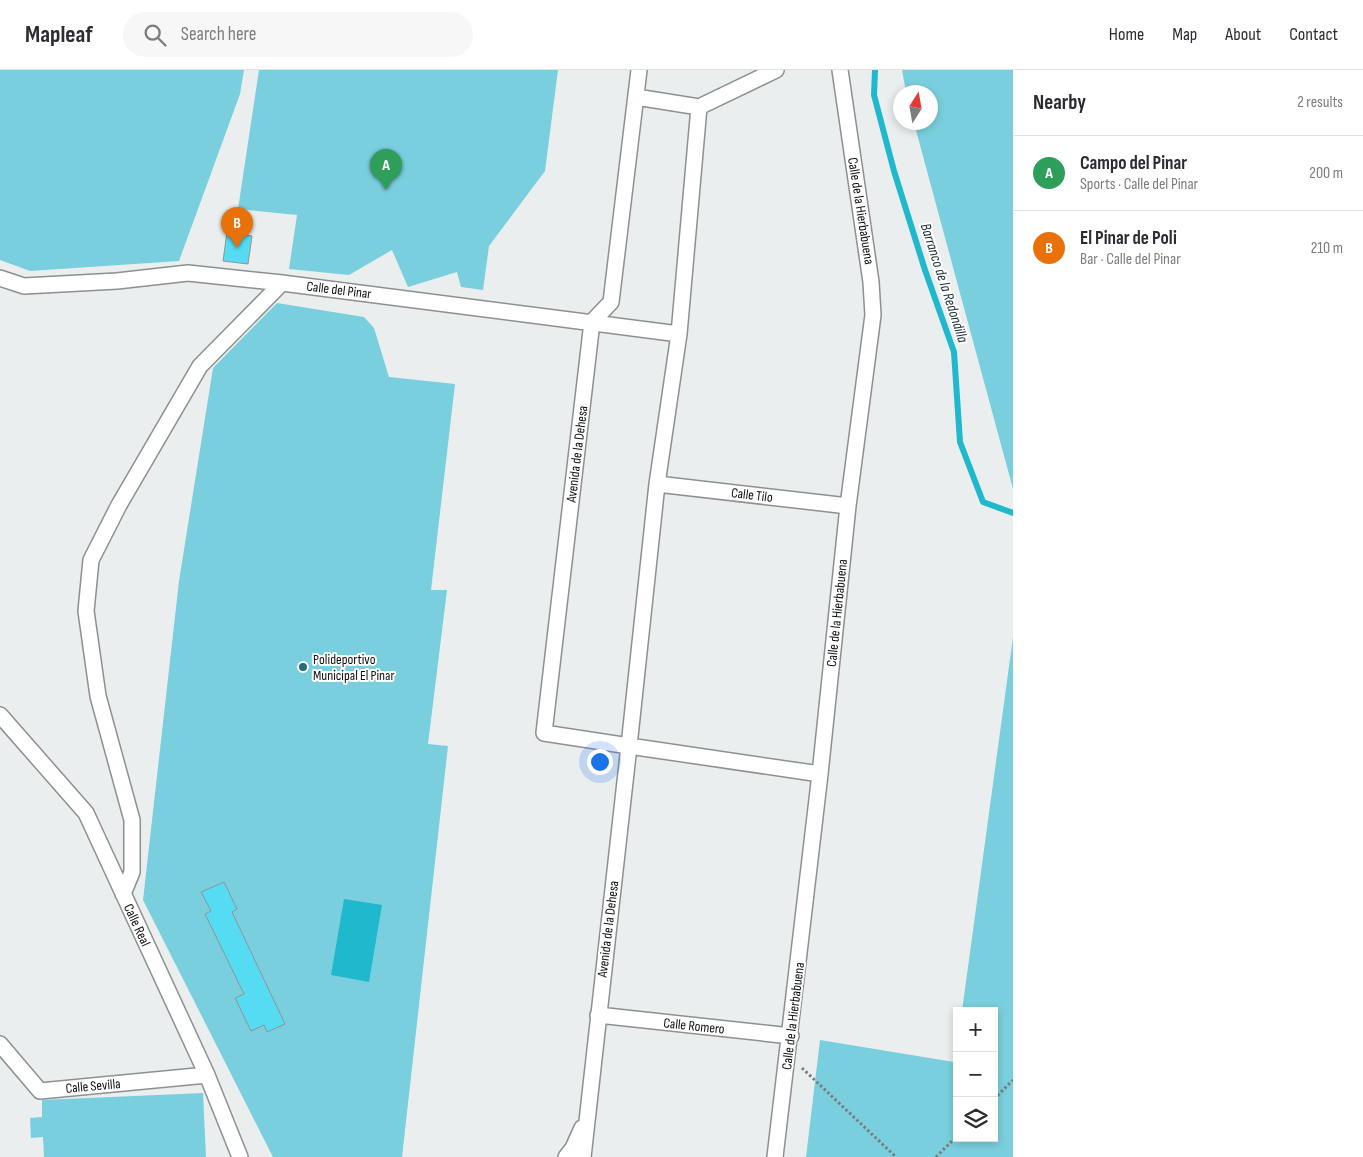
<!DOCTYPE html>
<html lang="en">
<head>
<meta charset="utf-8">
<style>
	body { margin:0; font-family:"Sofia Sans Condensed",sans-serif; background:#f7f7f7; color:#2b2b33 }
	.controls { position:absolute; right:15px; bottom:15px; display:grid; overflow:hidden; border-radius:0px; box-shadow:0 2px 8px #0003 }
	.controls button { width:45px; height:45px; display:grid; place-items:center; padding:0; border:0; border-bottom:1px solid #e1e1e2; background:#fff; color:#2b2b33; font:25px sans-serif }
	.compass { position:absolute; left:893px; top:15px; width:45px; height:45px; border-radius:50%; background:#fff; box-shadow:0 2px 8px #0003; rotate:11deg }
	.you { position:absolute; left:599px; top:691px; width:18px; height:18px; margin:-12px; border:4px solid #fff; border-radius:50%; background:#1a73e8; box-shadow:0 0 0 8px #1a73e833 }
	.badge { display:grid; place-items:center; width:32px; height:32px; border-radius:50%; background:#7c3aed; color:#fff; font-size:16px; font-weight:700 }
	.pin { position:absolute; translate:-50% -41px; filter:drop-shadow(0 1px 2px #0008) }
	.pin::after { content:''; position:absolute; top:26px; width:18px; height:15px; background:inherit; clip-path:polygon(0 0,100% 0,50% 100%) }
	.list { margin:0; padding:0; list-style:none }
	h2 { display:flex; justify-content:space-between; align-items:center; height:65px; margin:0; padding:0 20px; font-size:21px }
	h2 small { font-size:16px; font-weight:400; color:#7c7c81 }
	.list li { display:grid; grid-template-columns:32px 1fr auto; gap:15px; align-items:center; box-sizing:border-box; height:75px; padding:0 20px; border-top:1px solid #e1e1e2 }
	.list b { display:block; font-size:19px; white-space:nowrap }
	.list p { margin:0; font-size:16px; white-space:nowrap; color:#7c7c81 }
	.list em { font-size:16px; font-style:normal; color:#7c7c81 }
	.icon { flex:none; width:28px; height:28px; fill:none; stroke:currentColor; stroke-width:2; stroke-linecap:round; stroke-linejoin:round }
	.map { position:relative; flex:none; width:1013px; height:1087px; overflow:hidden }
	header { display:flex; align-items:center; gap:30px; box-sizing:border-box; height:70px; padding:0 25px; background:#fff; border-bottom:1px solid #e1e1e2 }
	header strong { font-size:24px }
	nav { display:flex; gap:28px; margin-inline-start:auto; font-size:18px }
	.search { width:350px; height:45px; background:#f7f7f7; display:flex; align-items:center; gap:12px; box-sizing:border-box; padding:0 18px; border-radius:28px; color:#7c7c81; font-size:19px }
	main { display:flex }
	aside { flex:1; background:#fff }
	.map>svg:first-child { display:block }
	.green { fill:#7acfde }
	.water { fill:#20b8cd }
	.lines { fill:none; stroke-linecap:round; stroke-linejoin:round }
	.stream { stroke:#20b8cd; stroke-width:6 }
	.building { fill:#55dcf2; stroke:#909494 }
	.minor-casing { stroke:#8c9091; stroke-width:18 }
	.path { stroke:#7a7d7e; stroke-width:3; stroke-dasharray:2.5 2.5; stroke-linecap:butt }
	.minor { stroke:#fff; stroke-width:15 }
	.poi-dot { fill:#256e79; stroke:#fff; stroke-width:2 }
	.labels { text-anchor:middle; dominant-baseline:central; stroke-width:4; stroke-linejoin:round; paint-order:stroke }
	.street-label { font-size:14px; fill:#0e0f10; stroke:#fff }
	.poi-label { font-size:14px; fill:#0e0f10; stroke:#fff; text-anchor:start }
	.water-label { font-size:15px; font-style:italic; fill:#193035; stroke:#fff }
</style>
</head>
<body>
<header>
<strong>Mapleaf</strong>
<div class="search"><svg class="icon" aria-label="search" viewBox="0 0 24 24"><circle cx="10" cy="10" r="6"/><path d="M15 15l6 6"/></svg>Search here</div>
<nav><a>Home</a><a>Map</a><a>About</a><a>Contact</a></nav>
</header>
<main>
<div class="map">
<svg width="1013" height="1087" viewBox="0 0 1013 1087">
	<rect width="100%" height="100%" fill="#eaeeef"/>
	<!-- green -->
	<path class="green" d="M0,0H244L240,24L179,191L30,201L0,190Z
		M259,0H558L545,101L489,176L483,220L461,217L457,202L408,217L392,180L349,205L289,199L297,145L238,139Z
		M902,0H1013V419L914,53L931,52V22H906Z
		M277,233L364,247L374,258L389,307L455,314L431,520H447L428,674L448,676L402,1087H273L143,830L179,511L213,298Z
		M1013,567V1087H806L820,970L954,992L957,978V1068H994V941H962Z
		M203,1023L206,1087H44L43,1067L31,1068L30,1048L42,1047V1030Z"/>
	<!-- water -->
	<path class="water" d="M344,829L382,835L369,912L331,905Z"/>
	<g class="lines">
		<!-- stream -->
		<path class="stream" d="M875,0L874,25L894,101L925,200L954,282L960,372L983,432L1013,443"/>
	</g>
	<!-- building -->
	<path class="building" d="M227,162L252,166L248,194L223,191Z
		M224,812L237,839L232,842L285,954L267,962L264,955L251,961L235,928L244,924L205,844L211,841L201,822Z"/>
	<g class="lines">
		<!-- minor casing -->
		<g class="minor-casing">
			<path id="minor" d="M636,27L699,37
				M699,37L679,264L657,414L629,676L820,704
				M699,37L776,0
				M0,208L24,216L117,211L188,203L282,213L679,264
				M657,414L848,436
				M0,645L86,743L207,1005L240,1087
				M123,824L132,802V750L98,626L86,541L91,490L119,435L200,296L282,213
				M598,945L791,966
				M0,974L40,1021L207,1005
				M566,1087L573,1078L582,1058
				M583,1087L629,676L544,663L592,252L611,232L639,0
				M775,1087L820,704L848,436L873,245L871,212L840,0"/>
		</g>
		<!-- path -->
		<path class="path" d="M802,998L896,1087
			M994,1029L1013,1010
			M936,1087L957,1066"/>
		<!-- minor -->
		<use href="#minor" class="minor"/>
	</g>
	<!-- markers -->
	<circle class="poi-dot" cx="303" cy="597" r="5"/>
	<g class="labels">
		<!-- street labels -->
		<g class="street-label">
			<text transform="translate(861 141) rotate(81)">Calle de la Hierbabuena</text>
			<text transform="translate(339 220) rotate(7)">Calle del Pinar</text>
			<text transform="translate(577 384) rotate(-83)">Avenida de la Dehesa</text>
			<text transform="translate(752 425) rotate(7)">Calle Tilo</text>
			<text transform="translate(837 543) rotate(-84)">Calle de la Hierbabuena</text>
			<text transform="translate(137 855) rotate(65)">Calle Real</text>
			<text transform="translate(608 859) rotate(-83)">Avenida de la Dehesa</text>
			<text transform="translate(793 946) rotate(-83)">Calle de la Hierbabuena</text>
			<text transform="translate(694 956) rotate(6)">Calle Romero</text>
			<text transform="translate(93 1016) rotate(-5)">Calle Sevilla</text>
		</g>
		<!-- poi labels -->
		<g class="poi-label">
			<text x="313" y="589">Polideportivo<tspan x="313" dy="16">Municipal El Pinar</tspan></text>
		</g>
		<!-- water labels -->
		<g class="water-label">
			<text transform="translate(944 213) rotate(72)">Barranco de la Redondilla</text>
		</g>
	</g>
</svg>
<div class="controls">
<button>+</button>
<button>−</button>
<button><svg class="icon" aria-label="layers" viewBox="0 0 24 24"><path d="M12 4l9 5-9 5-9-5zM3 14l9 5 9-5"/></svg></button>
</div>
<svg class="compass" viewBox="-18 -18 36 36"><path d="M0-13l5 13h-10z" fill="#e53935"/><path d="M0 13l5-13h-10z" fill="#7c7c81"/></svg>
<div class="you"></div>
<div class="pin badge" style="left:386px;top:120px;background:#2e9e5b">A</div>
<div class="pin badge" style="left:237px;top:178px;background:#e8710a">B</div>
</div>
<aside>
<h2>Nearby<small>2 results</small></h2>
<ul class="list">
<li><span class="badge" style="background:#2e9e5b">A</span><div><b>Campo del Pinar</b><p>Sports · Calle del Pinar</p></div><em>200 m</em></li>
<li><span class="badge" style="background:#e8710a">B</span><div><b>El Pinar de Poli</b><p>Bar · Calle del Pinar</p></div><em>210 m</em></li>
</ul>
</aside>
</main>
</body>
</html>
